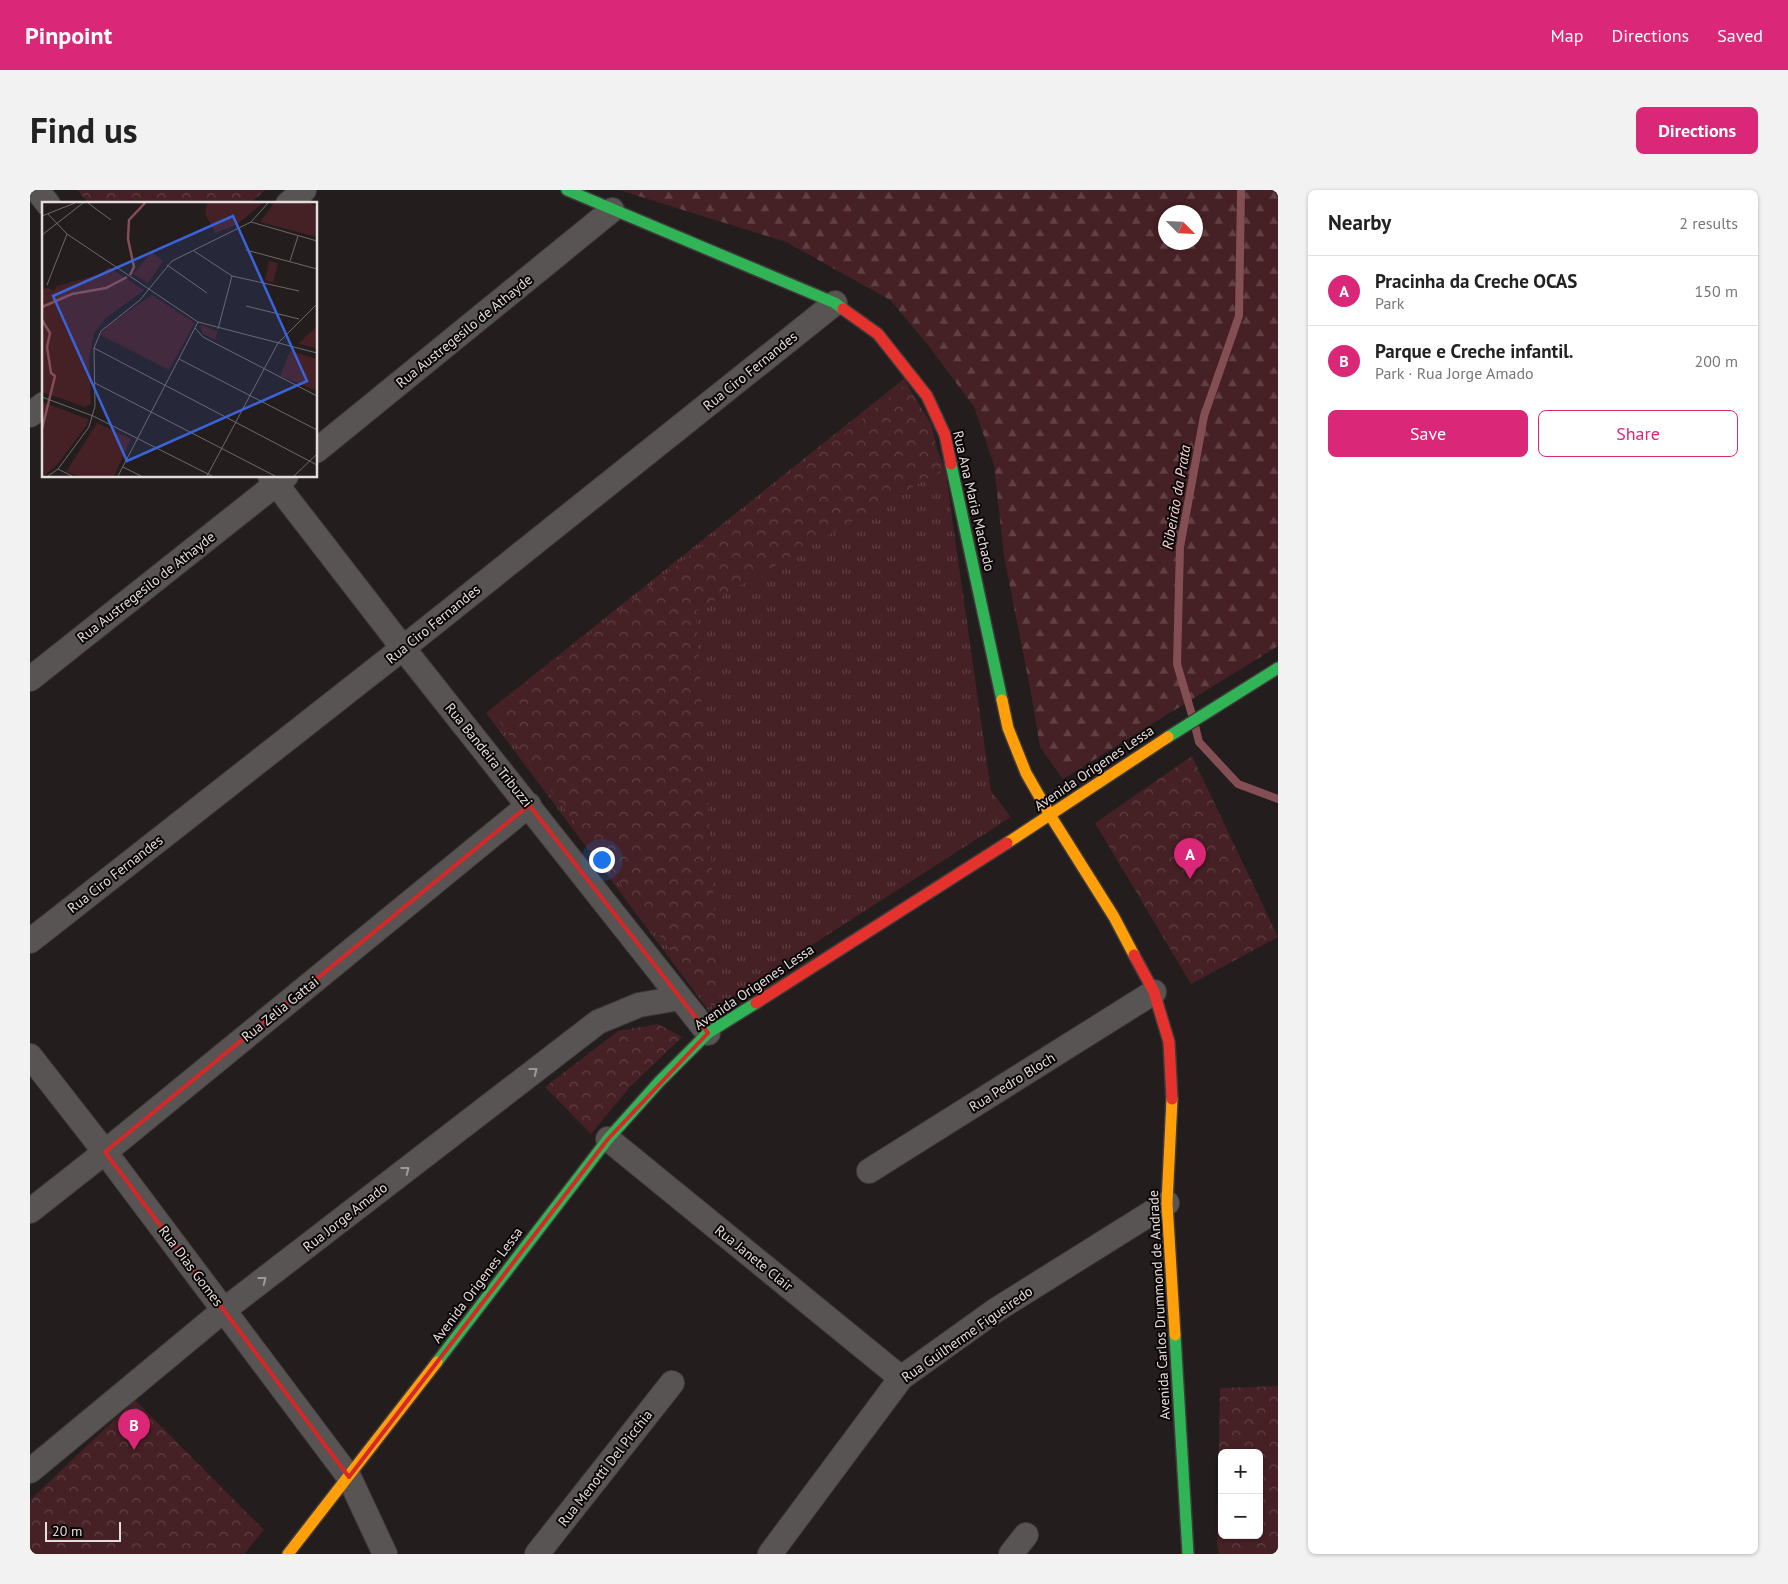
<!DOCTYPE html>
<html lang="en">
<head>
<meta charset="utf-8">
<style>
	body { margin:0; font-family:"PT Sans",sans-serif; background:#f2f2f2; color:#222 }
	.controls { position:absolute; right:15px; bottom:15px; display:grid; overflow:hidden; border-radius:8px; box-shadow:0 1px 4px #0004 }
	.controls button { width:45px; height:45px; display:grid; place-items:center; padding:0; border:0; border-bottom:1px solid #e0e0e0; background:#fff; color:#222; font:25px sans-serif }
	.compass { position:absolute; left:1128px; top:15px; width:45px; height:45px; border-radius:50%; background:#fff; box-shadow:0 1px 4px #0004; rotate:114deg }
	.scale { position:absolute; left:15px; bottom:12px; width:76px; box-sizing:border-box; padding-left:5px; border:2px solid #e5dcdd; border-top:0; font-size:14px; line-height:18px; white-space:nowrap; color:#e5dcdd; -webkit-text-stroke:4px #0b0707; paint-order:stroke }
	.you { position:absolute; left:571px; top:669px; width:18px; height:18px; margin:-12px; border:4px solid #fff; border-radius:50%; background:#1a73e8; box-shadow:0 0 0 8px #1a73e833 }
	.badge { display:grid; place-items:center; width:32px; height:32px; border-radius:50%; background:#db2777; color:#fff; font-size:16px; font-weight:700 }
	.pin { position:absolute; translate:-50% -41px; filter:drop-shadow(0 1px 2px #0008) }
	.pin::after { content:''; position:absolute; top:26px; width:18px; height:15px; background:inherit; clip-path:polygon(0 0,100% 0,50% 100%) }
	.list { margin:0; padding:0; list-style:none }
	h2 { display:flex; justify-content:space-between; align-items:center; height:65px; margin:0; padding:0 20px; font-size:21px }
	h2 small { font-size:16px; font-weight:400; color:#767676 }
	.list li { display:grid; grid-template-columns:32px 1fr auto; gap:15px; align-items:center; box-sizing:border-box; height:70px; padding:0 20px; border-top:1px solid #e0e0e0 }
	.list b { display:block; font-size:19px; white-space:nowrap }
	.list p { margin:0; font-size:16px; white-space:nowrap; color:#767676 }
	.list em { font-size:16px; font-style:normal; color:#767676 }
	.actions { display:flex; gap:10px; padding:15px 20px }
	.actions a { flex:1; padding:11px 0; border:1px solid #db2777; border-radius:8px; text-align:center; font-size:18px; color:#db2777 }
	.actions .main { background:#db2777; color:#fff }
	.map { position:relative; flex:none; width:1248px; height:1364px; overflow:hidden; border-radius:8px }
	header { display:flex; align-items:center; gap:30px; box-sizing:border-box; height:70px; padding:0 25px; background:#db2777; color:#fff }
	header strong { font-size:24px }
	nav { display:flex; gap:28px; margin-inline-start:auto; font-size:18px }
	.intro { display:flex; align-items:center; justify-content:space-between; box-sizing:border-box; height:120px; padding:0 30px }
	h1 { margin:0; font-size:35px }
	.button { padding:12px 22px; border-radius:8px; background:#db2777; color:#fff; font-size:18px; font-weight:700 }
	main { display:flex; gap:30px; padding:0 30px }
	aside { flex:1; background:#fff; border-radius:8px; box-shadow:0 1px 4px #0004 }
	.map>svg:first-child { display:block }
	.grass { fill:url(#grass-tufts) }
	.forest { fill:url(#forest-firs); fill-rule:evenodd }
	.park { fill:url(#park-crowns); fill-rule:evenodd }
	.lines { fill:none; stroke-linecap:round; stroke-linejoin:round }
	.stream { stroke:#844f54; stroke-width:8 }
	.street-casing { stroke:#3f3a3b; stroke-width:26 }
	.fast-casing { stroke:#3f3a3b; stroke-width:14 }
	.slow-casing { stroke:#3f3a3b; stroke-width:14 }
	.jam-casing { stroke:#3f3a3b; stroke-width:14 }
	.street { stroke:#595454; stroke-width:24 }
	.fast { stroke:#30b455; stroke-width:11 }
	.slow { stroke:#ff9f0a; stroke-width:11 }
	.jam { stroke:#e5322d; stroke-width:11 }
	.oneway { stroke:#9f9898 }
	.marked { fill:none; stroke:#d62828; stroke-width:4; stroke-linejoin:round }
	.labels { text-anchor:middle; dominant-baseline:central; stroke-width:4; stroke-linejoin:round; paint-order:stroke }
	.street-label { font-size:14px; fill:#e5dcdd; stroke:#0b0707 }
	.water-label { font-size:15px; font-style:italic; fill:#f6d0d2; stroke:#0b0707 }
	.inset-river { fill:none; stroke:#844f54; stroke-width:2.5 }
	.inset-road { fill:none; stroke:#71696a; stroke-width:1 }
	.view { fill:#3b63d9; fill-opacity:0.15; stroke:#3b63d9; stroke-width:2.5 }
	.inset-edge { fill:none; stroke:#e5dcdd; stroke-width:2.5 }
</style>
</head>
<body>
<header>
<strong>Pinpoint</strong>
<nav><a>Map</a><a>Directions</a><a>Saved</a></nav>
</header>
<div class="intro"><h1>Find us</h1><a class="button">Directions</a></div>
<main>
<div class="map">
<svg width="1248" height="1364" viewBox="0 0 1248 1364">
	<defs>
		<pattern id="grass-tufts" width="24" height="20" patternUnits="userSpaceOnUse" patternTransform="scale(1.25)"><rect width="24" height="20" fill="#452025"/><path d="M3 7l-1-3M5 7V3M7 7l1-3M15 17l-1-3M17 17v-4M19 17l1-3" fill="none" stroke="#604044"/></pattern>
		<pattern id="forest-firs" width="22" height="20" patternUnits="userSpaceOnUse" patternTransform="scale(1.25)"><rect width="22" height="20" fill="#452025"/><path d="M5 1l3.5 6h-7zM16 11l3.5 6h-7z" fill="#604044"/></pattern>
		<pattern id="park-crowns" width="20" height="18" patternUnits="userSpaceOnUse" patternTransform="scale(1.25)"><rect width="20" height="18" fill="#452025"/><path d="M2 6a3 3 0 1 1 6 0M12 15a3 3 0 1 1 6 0" fill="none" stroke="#604044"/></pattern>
	</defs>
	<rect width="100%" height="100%" fill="#231d1d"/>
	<!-- grass -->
	<path class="grass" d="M875,188L915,278L961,601L981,627L679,821L456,523Z"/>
	<!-- forest -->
	<path class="forest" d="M589,0H1248V456L1033,589L1010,557L1001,503L974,366L964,275L944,217L898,155L860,110L756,52ZM1136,22H1166V52H1136Z"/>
	<!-- park -->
	<path class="park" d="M47,0H235L219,14H59Z
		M876,194L901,233L912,280L666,421L690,810L683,817L462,522Z
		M1162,566L1248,747L1161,794L1065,633Z
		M628,834L652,847L600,897L561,944L515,897L588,841Z
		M1248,1196V1364H1189L1187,1355L1190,1198ZM1192,1263H1229V1345H1192Z
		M105,1210L234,1340L214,1364H0V1310Z"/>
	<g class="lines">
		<!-- stream -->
		<path class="stream" d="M1162,525L1147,474L1150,357L1174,226L1209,126L1211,0
			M1165,536L1169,552L1208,594L1248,609"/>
		<!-- street casing -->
		<g class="street-casing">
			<path id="street" d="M7,0L18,14
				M258,14L274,0
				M0,225L14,214
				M286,261L582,20
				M240,286L373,458L678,843
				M0,489L256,286
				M0,751L373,458L805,113
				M0,866L75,962L319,1287L355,1364
				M578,949L871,1188
				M839,981L1124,802
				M0,1021L75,962L499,615
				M0,1281L194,1120L568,832L609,815L650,808
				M507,1364L642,1193
				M740,1364L871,1188L966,1120L1137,1013
				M981,1364L996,1345"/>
		</g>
		<!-- fast casing -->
		<g class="fast-casing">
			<path id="fast" d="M537,0L805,113L813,119
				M921,274L972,510
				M1138,547L1248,478
				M1145,1145L1158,1364
				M407,1172L578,949L629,892L678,843L726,813"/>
		</g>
		<!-- slow casing -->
		<g class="slow-casing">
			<path id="slow" d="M972,510L978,538L996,583L1020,625L1084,727L1104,765
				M977,653L1138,547
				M1142,909L1137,1013L1145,1145
				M258,1364L407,1172"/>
		</g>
		<!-- jam casing -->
		<g class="jam-casing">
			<path id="jam" d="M813,119L848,144L897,206L915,245L921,274
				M1104,765L1124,802L1139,852L1142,909
				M726,813L977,653"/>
		</g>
		<!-- street -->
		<use href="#street" class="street"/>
		<!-- fast -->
		<use href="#fast" class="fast"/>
		<!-- slow -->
		<use href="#slow" class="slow"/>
		<!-- jam -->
		<use href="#jam" class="jam"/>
	</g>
	<!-- one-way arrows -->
	<defs><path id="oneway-chevron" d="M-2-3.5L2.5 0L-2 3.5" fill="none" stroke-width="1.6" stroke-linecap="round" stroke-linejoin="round" transform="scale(1.25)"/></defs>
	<g class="oneway">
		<use href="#oneway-chevron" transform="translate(504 881) rotate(-38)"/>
		<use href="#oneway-chevron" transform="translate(376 980) rotate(-38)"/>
		<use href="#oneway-chevron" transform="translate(233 1090) rotate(-38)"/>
	</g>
	<!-- marked area -->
	<path class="marked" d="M499,615L678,843L578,949L319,1287L75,962Z"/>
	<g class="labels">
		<!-- street labels -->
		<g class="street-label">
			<text transform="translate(434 141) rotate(-39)">Rua Austregesilo de Athayde</text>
			<text transform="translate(720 181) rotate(-39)">Rua Ciro Fernandes</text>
			<text transform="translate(944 311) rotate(77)">Rua Ana Maria Machado</text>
			<text transform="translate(116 397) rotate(-38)">Rua Austregesilo de Athayde</text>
			<text transform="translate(403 434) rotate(-39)">Rua Ciro Fernandes</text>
			<text transform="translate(459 565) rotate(51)">Rua Bandeira Tribuzzi</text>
			<text transform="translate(1064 578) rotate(-34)">Avenida Origenes Lessa</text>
			<text transform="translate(85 684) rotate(-38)">Rua Ciro Fernandes</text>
			<text transform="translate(724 797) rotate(-34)">Avenida Origenes Lessa</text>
			<text transform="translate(250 819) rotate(-39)">Rua Zelia Gattai</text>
			<text transform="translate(982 892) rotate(-32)">Rua Pedro Bloch</text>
			<text transform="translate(315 1027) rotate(-38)">Rua Jorge Amado</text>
			<text transform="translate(724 1068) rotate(39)">Rua Janete Clair</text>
			<text transform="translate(161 1076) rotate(53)">Rua Dias Gomes</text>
			<text transform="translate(447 1095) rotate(-53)">Avenida Origenes Lessa</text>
			<text transform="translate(1129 1115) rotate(-93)">Avenida Carlos Drummond de Andrade</text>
			<text transform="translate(937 1144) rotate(-35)">Rua Guilherme Figueiredo</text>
			<text transform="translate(575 1278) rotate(-52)">Rua Menotti Del Picchia</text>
		</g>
		<!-- water labels -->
		<g class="water-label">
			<text transform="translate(1146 307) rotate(-80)">Ribeirão da Prata</text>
		</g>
	</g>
	<!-- overview -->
	<g transform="translate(12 12)">
		<rect width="275" height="275" fill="#231d1d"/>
		<path d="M227,59L236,61L231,81L223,78ZM110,93L153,121L127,168L58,133L68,122Z" fill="#452025"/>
		<path d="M67,65L102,88L64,116L52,131L47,156L49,202L43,205L0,190V87L6,86L12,89L15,84L59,72ZM0,200L46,217L45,223L15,263L2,274Z" fill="#452025"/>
		<path d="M165,1H221L194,23L173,31L163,12ZM232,1H268L275,5V35L218,20ZM110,50L121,59L106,81L91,72ZM152,121L126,167L59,132L68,122L101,146ZM158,123L176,129L173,138L161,132ZM275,124V146L256,142ZM248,149L275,157V189L238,174ZM55,221L89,237L72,274H38L24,270Z" fill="#452025"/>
		<path d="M258,11L275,20L272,33L252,23ZM61,245L77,253L66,274L49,269Z" fill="#452025"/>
		<path class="inset-river" d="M88,73L92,65L86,37L87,18L103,1M0,105L30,92L64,86L85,75M0,118L8,131L5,145L9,171L13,174L0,227"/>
		<path class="inset-road" d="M46,1L69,18M6,12L25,32L156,120L275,151M0,14L33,1M209,20L275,39M0,33L41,1M204,48L275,67M152,49L190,74L257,89M248,59L256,34M125,63L165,91M5,83L25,32M204,104L257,117M153,126L161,135L275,194M176,127L190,74M52,146L275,263M137,157L275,228M53,181L233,274M0,195L51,214L170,274M81,265L99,274M16,267L30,274M6,274L16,267L47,225L53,204L52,146L59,129L98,98L130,59L209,20L226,1M76,274L156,120M165,274L236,141L275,102M252,274L275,252"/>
		<path class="view" d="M191,14L265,179L85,259L11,94Z"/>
		<rect width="275" height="275" class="inset-edge"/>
	</g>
</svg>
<div class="controls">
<button>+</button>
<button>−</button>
</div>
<svg class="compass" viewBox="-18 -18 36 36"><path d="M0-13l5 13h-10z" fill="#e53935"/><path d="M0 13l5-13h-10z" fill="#767676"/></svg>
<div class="scale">20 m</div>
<div class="you"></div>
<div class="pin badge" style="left:1160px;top:689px">A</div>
<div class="pin badge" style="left:104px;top:1260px">B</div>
</div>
<aside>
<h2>Nearby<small>2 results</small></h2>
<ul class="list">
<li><span class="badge">A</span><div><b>Pracinha da Creche OCAS</b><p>Park</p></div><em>150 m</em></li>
<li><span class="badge">B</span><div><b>Parque e Creche infantil.</b><p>Park · Rua Jorge Amado</p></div><em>200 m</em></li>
</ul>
<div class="actions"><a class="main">Save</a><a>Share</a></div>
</aside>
</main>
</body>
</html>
